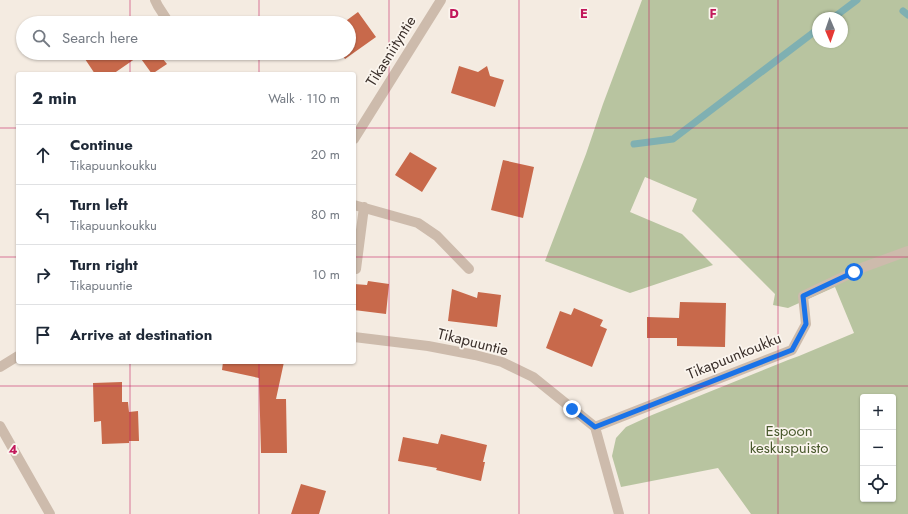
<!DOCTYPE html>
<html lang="en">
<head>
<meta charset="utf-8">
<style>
	body { margin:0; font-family:Jost,sans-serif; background:#f6f6f7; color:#1f2937 }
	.controls { position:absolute; right:12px; bottom:12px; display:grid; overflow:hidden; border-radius:4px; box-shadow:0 1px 3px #0004 }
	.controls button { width:36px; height:36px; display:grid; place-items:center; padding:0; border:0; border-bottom:1px solid #e0e1e3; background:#fff; color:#1f2937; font:20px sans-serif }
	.compass { position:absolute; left:812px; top:12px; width:36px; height:36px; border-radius:50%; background:#fff; box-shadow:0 1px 3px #0004; rotate:178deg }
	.stop { position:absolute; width:12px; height:12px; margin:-9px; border:3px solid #1a73e8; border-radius:50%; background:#fff }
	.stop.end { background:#1a73e8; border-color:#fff; box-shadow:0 1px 4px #0008 }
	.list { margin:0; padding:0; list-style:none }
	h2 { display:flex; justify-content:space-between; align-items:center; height:52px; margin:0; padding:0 16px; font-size:17px }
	h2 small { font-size:13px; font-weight:400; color:#747a83 }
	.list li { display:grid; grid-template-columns:26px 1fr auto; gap:12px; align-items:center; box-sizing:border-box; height:60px; padding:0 16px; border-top:1px solid #e0e1e3 }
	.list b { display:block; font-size:15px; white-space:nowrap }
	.list p { margin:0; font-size:13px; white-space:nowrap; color:#747a83 }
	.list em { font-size:13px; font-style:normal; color:#747a83 }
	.icon { flex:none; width:22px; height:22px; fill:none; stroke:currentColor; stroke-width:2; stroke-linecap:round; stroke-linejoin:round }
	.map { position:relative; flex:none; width:908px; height:514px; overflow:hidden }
	.search { position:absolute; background:#fff; box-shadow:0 1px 3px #0004; left:16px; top:16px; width:340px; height:44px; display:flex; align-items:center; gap:10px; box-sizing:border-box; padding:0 14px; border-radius:22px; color:#747a83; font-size:15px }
	.panel { position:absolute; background:#fff; box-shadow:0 1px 3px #0004; left:16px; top:72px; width:340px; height:292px; border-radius:4px }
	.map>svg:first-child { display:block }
	.green { fill:#b8c4a0; fill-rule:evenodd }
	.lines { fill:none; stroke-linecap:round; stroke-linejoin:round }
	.stream { stroke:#7fb0b2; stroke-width:7 }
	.building { fill:#c8694b }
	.service { stroke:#cdbbac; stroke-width:10 }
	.minor { stroke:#cdbbac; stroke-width:10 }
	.route { stroke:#1a73e8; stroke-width:5 }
	.grid { fill:none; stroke:#c2185b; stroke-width:1; stroke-opacity:0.55 }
	.labels { text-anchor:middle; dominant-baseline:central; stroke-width:3.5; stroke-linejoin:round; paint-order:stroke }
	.street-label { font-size:15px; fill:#3b302b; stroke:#fbf5ee }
	.park-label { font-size:15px; fill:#4a5a2e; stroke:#fbf5ee }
	.grid-label { font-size:13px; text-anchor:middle; font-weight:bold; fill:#c2185b; stroke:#fbf5ee; stroke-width:3.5; stroke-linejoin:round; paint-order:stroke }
</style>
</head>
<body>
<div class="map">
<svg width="908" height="514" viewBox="0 0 908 514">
	<rect width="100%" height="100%" fill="#f4ebe1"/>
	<!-- green -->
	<path class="green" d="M642,0H908V514H751L718,468L621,487L612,456L616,438L626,427L652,415L788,360L799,356L854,333L835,287L788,308L773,305L775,294L692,211L697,199L645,177L630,212L682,234L713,265L630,293L545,261L586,154L603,104ZM818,18H842V42H818ZM863,397H893V499H863Z"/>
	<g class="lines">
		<!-- stream -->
		<path class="stream" d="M903,11L908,15
			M833,18L857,0
			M634,144L673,139L818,29"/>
	</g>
	<!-- building -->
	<path class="building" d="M358,12L376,37L345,59L341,53H349V23H343Z
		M81,53H158L167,64L152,74L139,56L113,74H95Z
		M459,66L478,72L487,66L490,76L504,80L495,107L451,93Z
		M410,152L437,168L422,192L395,175Z
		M503,160L534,167L523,218L491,210Z
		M368,281L389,284L386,314L354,310V284L367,285Z
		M452,289L477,298L478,292L501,295L497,327L448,321Z
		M680,302L726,303L725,347L677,346V338H647V317L679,318Z
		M574,308L603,320L600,326L607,329L592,367L546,348L560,311L571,315Z
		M223,362H284L276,399H286L287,453H261L259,378L222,370Z
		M122,382V402H128L129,412L138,411L139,441H129V443L102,444L101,421L94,422L93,383Z
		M441,434L487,445L483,462H485L481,481L436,470L437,468L398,461L403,437L438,444Z
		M301,484L326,491L319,514H291Z"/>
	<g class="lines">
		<!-- service -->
		<path class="service" d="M354,205L418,223L437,236L469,269
			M356,269L364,207"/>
		<!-- minor -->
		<path class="minor" d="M155,0L158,6L169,23
			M354,139L441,0
			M354,337L428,346L475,355L502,362L533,377L595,427L619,514
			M0,367L18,356
			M0,426L50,514
			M595,427L792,350L806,324L803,296L864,267L908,251"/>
	</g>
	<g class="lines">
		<!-- route -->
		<path class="route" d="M572,409L595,427L792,350L806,324L803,296L854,272"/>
	</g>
	<!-- grid -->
	<path class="grid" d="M130,0V23M259,0V23M389,0V514M519,0V514M649,0V514M778,0V514M130,53V74M259,53V74M0,128H18M354,128H908M0,257H18M354,257H908M130,362V514M259,362V514M0,386H908"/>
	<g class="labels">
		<!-- street labels -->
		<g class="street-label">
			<text transform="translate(391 51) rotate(-58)">Tikasniityntie</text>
			<text transform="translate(473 342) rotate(14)">Tikapuuntie</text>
			<text transform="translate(734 356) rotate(-22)">Tikapuunkoukku</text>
		</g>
		<!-- park labels -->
		<g class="park-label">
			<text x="789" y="431">Espoon<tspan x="789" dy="17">keskuspuisto</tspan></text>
		</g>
	</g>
	<g class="grid-label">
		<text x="454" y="18">D</text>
		<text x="584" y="18">E</text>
		<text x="713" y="18">F</text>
		<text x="13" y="454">4</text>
	</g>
</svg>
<div class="controls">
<button>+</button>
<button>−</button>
<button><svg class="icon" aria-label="locate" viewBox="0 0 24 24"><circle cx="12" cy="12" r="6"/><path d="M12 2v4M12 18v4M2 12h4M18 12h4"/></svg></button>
</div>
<svg class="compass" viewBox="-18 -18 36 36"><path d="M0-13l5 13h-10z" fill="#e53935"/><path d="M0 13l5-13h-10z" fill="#747a83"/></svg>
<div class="stop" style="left:854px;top:272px"></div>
<div class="stop end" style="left:572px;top:409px"></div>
<div class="search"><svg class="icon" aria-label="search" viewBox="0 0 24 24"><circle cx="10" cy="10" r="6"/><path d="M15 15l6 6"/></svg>Search here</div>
<section class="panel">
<h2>2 min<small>Walk · 110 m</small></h2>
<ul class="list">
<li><svg class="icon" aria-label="ahead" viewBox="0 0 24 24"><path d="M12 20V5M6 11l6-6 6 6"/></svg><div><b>Continue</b><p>Tikapuunkoukku</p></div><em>20 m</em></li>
<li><svg class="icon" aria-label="left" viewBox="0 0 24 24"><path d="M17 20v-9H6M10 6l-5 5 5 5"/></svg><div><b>Turn left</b><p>Tikapuunkoukku</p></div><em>80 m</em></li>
<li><svg class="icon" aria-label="right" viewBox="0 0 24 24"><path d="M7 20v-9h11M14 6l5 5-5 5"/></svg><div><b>Turn right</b><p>Tikapuuntie</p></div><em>10 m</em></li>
<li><svg class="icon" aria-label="arrive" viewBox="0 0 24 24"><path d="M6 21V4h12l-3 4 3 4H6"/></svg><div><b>Arrive at destination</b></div></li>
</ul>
</section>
</div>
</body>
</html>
